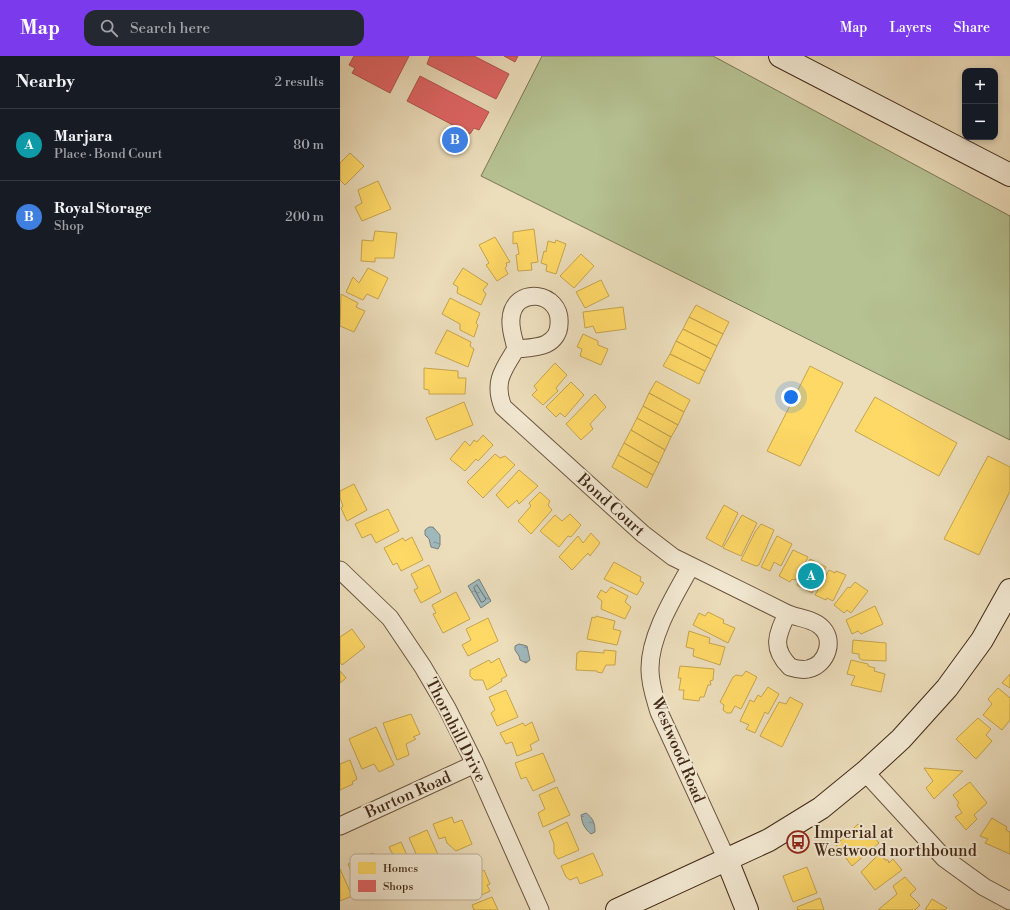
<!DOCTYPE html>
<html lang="en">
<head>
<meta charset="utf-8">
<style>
	body { margin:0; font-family:"Libre Bodoni",serif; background:#242831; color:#f1f3f6 }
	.controls { position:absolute; right:12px; top:12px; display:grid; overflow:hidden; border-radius:8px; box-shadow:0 2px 6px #0003 }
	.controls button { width:36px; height:36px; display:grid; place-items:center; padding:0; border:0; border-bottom:1px solid #363941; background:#171b24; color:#f1f3f6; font:20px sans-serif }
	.you { position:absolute; left:451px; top:341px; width:14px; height:14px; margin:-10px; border:3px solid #fff; border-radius:50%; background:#1a73e8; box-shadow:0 0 0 6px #1a73e833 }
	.badge { display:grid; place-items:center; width:26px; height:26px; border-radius:50%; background:#7c3aed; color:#fff; font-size:13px; font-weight:700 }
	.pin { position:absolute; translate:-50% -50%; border:2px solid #fff; box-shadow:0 1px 4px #0006 }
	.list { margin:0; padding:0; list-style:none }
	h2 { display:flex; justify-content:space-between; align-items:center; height:52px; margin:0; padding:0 16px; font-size:17px }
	h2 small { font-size:13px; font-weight:400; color:#9ea1a6 }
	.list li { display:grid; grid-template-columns:26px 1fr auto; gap:12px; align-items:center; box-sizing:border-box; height:72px; padding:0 16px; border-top:1px solid #363941 }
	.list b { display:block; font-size:15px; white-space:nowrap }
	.list p { margin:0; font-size:13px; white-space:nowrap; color:#9ea1a6 }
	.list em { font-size:13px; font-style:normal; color:#9ea1a6 }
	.icon { flex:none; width:22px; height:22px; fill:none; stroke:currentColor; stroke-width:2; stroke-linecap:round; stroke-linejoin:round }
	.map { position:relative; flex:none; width:670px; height:854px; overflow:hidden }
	header { display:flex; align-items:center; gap:24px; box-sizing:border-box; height:56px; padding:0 20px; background:#7c3aed; color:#fff }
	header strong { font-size:19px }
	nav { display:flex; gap:22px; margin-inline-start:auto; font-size:14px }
	.search { width:280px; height:36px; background:#242831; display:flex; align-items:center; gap:10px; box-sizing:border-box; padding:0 14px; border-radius:12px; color:#9ea1a6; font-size:15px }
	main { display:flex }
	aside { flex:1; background:#171b24 }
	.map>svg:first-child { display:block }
	.green { fill:#b6c292; stroke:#7c7654 }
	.water { fill:url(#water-ripples); stroke:#797f7a }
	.homes { fill:#ffd966; stroke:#c6a44e }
	.shops { fill:#e06666; stroke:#b0544e }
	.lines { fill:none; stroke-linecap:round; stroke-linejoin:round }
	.shore { stroke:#70706a; stroke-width:1 }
	.street-casing { stroke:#6c5640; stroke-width:19 }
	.secondary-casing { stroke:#412917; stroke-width:24 }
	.street { stroke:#f3e9d3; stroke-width:17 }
	.secondary { stroke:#f3e9d3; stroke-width:22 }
	.labels { text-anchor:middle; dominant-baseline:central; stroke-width:4; stroke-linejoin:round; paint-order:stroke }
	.street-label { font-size:16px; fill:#412917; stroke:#f3e9d3 }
	.poi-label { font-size:16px; fill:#412917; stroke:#f3e9d3; text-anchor:start }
	.key { fill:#f3e9d3; stroke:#beaf9b; stroke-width:1 }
	.key-label { font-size:11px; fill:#412917 }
</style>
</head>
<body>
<header>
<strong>Map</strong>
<div class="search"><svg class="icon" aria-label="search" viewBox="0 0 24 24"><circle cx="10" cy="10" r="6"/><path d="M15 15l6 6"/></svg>Search here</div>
<nav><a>Map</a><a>Layers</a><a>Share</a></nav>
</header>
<main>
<aside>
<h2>Nearby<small>2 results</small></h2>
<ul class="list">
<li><span class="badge" style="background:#0f9aa8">A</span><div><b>Marjara</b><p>Place · Bond Court</p></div><em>80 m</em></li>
<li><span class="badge" style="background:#3f7fe0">B</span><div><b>Royal Storage</b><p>Shop</p></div><em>200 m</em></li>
</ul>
</aside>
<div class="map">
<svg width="670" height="854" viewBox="0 0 670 854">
	<defs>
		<pattern id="water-ripples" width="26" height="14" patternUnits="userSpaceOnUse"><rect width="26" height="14" fill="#9fb8bc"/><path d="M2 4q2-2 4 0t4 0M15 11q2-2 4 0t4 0" fill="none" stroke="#839698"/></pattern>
	</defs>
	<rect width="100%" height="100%" fill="#ecddbb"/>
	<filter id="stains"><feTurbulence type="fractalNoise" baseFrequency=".005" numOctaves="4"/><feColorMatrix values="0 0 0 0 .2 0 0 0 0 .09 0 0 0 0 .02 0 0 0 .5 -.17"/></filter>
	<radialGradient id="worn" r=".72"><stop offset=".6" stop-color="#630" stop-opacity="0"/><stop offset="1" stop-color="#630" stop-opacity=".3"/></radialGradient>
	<!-- green -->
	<path class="green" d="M202,0H373L670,160V384L141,120Z"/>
	<!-- water -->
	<path class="water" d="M89,471H93L100,479V489L98,493L91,491L89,483L85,479V474Z
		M139,523L151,545L141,552L128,530Z
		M179,588L187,590L190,604L186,607L180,604L179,600L175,594V590Z
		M246,757C253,762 255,767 255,776L251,778C245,773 242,768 241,759Z"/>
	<!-- homes -->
	<path class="homes" d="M10,97L24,110L5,129L0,124V107Z
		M38,125L51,153L22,165L15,151L22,147L18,134Z
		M194,173L198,206L191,207L192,214L178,215L176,199L179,198L177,187L173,188V176Z
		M35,175L57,177L54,202H35V206L21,205L22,184L33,185Z
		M155,181L170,206L166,207L167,210L165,212L168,218L157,225L146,209L149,207L139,189Z
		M216,184L226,188L216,218L206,215L207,209L201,207L204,195L206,196L208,185L215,187Z
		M241,198L254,210L234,232L220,220Z
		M28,212L48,222L38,243L27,238L23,244L6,236L13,221L19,227Z
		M123,212L148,228L143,234L146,238L141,249L117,237L118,231L113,228Z
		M261,224L269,240L245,252L236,236Z
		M1,238L18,247L16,251L25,255L14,276L0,270Z
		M110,242L140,257L136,267L138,269L134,281L120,274V268L102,258Z
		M356,249L389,266L383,278L349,261Z
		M283,251L286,273L256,277L253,270L245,272L243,256Z
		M349,261L383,278L377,290L343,273Z
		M343,273L377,290L371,303L336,285Z
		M107,274L131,286L130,290L134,293L128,311L95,297Z
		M243,278L258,285V289L268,293L261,309L240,300L242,293L237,291Z
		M336,285L371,303L365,315L330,298Z
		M330,298L365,315L359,328L323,310Z
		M215,307L227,319L216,332L218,335L203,349L192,339L197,334L194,330Z
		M470,310L503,327L460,410L427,395Z
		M84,312L118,315V322H126L125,338H89V334L84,333Z
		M316,325L350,344L344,356L309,337Z
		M231,326L244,339L225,361L220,357L216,361L206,351Z
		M309,337L344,356L338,369L303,350Z
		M255,338L266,351L250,368L253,373L241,384L226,368Z
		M535,341L617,387L599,420L515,375Z
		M124,346L133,369L96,384L86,362Z
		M303,350L338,369L331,381L297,362Z
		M297,362L331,381L325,394L291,374Z
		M291,374L325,394L319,407L284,387Z
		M143,379L153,389L138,405L136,403L125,415L110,403L125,385L130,390L134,384L137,386Z
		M284,387L319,407L313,419L278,399Z
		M155,398L160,402L165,400L175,409L143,442L127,426Z
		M278,399L313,419L307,432L272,411Z
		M648,400L670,411V435L639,499L604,483Z
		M179,414L198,430L179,448L177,444L168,452L156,439Z
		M14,428L27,454L7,465L1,452L3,450L0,442V435Z
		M200,436L210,445L208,449L212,454L191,478L178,465L191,450L189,447Z
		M384,449L398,457L382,491L366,482Z
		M48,453L59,475L36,487L31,478L22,482L15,468Z
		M230,458L241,469L231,481L228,480L219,491L200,475L215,459L222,465Z
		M402,459L417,467L401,500L383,492Z
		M421,468L434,474L419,509L416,510L401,504L415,476Z
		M251,477L260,487L250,500L248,497L232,514L219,501L238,480L243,487Z
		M437,480L452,488L441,510L434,506L430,515L421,511Z
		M72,481L83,504L61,515L57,507L53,509L44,492L63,482L65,485Z
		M453,494L468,501L458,521L455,524L452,523L450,526L439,520Z
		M470,503L486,511L472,537L457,529Z
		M274,506L301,521L300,525L304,527L297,539L264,523Z
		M89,509L101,536L81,547L74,534L78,532L71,518Z
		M489,514L495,517L496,515L506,519L493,545L487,542L486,544L475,539Z
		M515,526L528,535L511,557L507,554L504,557L494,549L508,531L510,532Z
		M271,531L288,540L285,546L291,551L285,563L261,553L262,545L257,541L261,534L266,537Z
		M116,536L130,563L103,577L93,558L96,557L92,549Z
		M535,550L543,568L521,578L518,575L512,578L506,564Z
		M368,556L384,564L383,567L395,572L388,587L353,569L359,557L365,560Z
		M256,560L275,565L273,573L281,575L277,589L247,583L252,561L255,562Z
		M148,562L158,585L128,600L122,589L131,584L126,573Z
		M12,573L25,591L2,609L0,606V581Z
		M349,575L370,582L369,587L385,591L380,609L353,600L354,593L346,591Z
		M513,584L546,587V605L522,604L519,602V598L512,597Z
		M264,594L276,595L275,609H266L262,617L257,616V615L236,614L237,597L240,595L264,597Z
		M159,602L167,620L161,623L162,625L147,634L143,624H134L130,620V614L149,604L151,607Z
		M511,604L528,608V610L535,612L534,615L545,618L541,636L511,629L515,620L507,618Z
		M340,610L374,613L373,624L370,625L371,629H368L364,641H360L359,645L343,643L344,634H339L341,622H338Z
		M0,615L6,622L0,627Z
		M406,615L417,621L401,653L395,650L391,657H387L383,654L384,649L380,646L393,621L396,619L402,620Z
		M670,618V632L662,627Z
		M428,631L439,638L428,658L425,656L415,677L406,673L409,669L400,665L410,644L414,646L418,639L421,641Z
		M658,632L670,642V664L662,674L643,659L652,648L648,643Z
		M166,634L178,661L157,670L151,657L155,654L149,641Z
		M450,641L463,648L442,691L420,680L439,646L446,648Z
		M71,658L80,678L73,681L76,683L66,688L69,699L57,704L43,667Z
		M638,662L651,673L646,679L652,685L636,703L616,683Z
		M192,666L199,684L190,689L192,694L177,700L172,686L166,688L160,677L183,667L185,670Z
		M36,671L54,709L39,716L34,708L22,713L9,683Z
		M203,697L215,725L193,735L186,721L181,723L175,707Z
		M10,704L17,723L12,726L13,728L0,734V708Z
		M584,712L623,715L594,743L586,732L593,725Z
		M630,726L647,747L634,759L637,763L626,774L615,761L622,757L617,749L619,747L613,739Z
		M217,731L230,759L203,771L198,757L205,753L199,739Z
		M112,761L114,767L122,764L132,788L116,795L107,787L105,781L99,783L93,768Z
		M652,762L667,771L666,774L670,776V798L645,787L648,783L640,780Z
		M227,766L239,794L218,803L214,797V788L209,775Z
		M518,768L525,778L529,775L539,787L512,810L496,789Z
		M87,774L100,803L82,811L69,782Z
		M61,786L74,815L56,823L46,802L53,799L49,791Z
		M33,797L40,811L30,816L36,829L20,836L8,808Z
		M253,797L263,819L240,828L237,821L230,824L226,821L221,810Z
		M540,797L545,804H548L549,807L553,803L562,814L535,834L521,816Z
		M140,810L141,816L144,814L150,828L147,829L150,835L131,844L121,818Z
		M467,811L477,837L453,846L443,820Z
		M0,813L12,840L0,845Z
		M565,821L576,833L570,839L580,849L575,854H538L557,838L553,830Z
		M152,841L158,854H134L132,849Z
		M480,842L484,854H458L457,851Z
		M592,843L607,852L605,854H585Z"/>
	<!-- shops -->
	<path class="shops" d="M14,0H69L50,37L12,17L15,12L9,9Z
		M90,0H134L169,18L156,43L87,8Z
		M164,0H178L175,6Z
		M80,20L149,56L139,74L134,72L130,78L67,45Z"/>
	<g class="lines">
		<!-- shore -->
		<path class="shore" d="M137,529L146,543L143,546H141L134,532Z"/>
		<!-- street casing -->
		<g class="street-casing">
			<path id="street" d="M176,293C186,292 198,292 206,288C214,284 219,277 219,268C222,235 173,229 171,263C170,273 174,283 176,293C163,314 153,326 163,351L303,478L333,501L446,557C456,562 471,562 480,570C496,583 487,609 468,613C462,614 456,613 450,611C431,592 437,579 447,558
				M351,510C335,539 309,580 310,614C310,629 315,642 319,656L387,804
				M0,514L50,562L83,611L107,652L135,708L200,854
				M525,716L604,802L644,831L670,845
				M0,770L135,708"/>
		</g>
		<!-- secondary casing -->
		<g class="secondary-casing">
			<path id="secondary" d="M440,0L670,119
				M387,804L407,854
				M277,854L429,784L481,752L525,716L561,683L607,632L642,584L670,534"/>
		</g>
		<!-- street -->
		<use href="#street" class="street"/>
		<!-- secondary -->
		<use href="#secondary" class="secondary"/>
	</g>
	<!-- icons -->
	<defs>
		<g id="bus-ring" transform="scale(1.15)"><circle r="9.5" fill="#f3e9d3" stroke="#8f2418" stroke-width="1.5"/><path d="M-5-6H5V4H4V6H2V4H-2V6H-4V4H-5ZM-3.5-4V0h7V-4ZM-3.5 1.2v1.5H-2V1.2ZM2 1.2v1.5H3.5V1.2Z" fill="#8f2418"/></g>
	</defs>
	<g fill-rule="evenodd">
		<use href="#bus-ring" x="458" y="786"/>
	</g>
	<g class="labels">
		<!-- street labels -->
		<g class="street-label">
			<text transform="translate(271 449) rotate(42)">Bond Court</text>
			<text transform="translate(116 674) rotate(63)">Thornhill Drive</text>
			<text transform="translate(338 694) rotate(67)">Westwood Road</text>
			<text transform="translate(68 739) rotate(-24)">Burton Road</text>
		</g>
		<!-- poi labels -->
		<g class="poi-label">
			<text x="474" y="777">Imperial at<tspan x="474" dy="18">Westwood northbound</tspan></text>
		</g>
	</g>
	<!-- legend -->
	<rect x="10" y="798" width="132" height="46" rx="6" class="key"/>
	<rect x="18" y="806" width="18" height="12" fill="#ffd966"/>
	<rect x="18" y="824" width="18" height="12" fill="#e06666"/>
	<g class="key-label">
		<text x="43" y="816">Homes</text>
		<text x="43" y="834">Shops</text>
	</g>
	<rect width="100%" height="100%" filter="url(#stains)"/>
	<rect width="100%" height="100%" fill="url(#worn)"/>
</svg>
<div class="controls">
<button>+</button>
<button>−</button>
</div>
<div class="you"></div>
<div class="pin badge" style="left:471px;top:520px;background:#0f9aa8">A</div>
<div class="pin badge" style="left:115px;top:84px;background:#3f7fe0">B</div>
</div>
</main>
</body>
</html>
